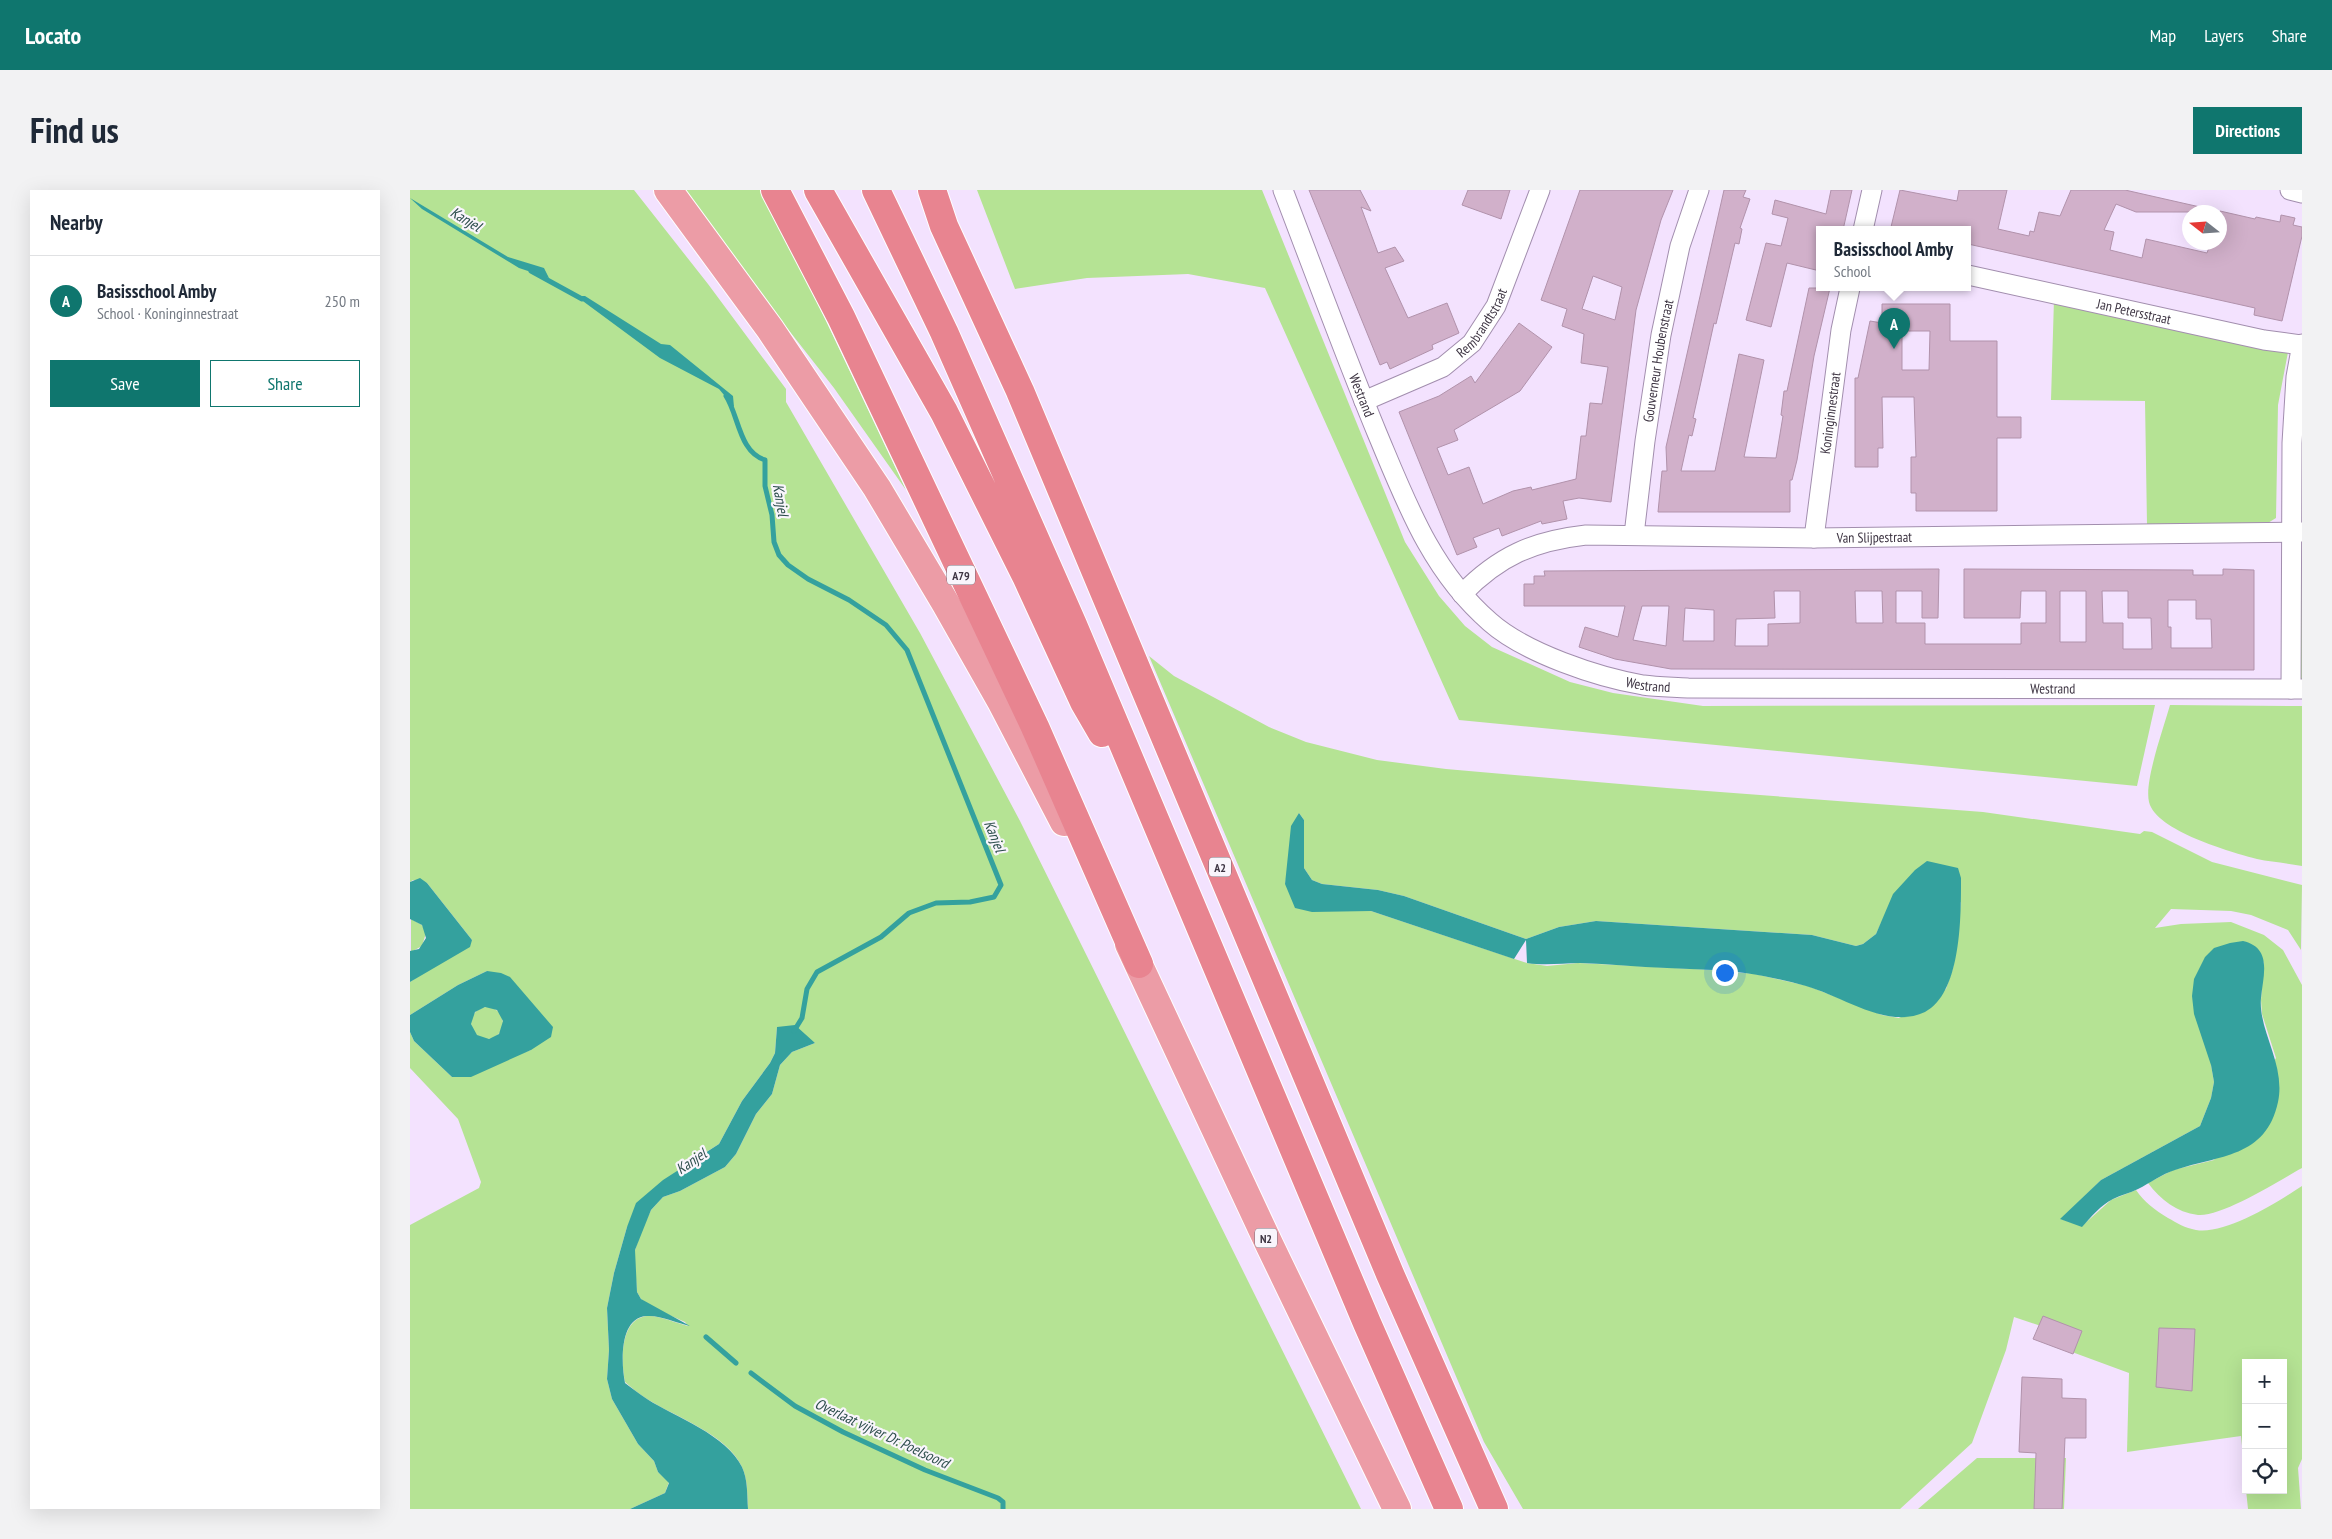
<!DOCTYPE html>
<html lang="en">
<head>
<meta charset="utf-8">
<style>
	body { margin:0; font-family:"PT Sans Narrow",sans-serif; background:#f2f2f3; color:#1f2937 }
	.controls { position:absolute; right:15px; bottom:15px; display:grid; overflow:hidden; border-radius:0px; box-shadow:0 5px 20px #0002 }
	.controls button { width:45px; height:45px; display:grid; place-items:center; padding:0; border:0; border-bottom:1px solid #e0e1e3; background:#fff; color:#1f2937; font:25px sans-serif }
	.compass { position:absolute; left:1772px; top:15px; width:45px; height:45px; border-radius:50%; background:#fff; box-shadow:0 5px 20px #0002; rotate:287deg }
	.you { position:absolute; left:1314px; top:782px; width:18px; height:18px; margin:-12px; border:4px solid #fff; border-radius:50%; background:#1a73e8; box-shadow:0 0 0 8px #1a73e833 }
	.badge { display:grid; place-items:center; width:32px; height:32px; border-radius:50%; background:#0f766e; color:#fff; font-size:16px; font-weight:700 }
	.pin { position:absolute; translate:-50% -41px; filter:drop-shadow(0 1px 2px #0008) }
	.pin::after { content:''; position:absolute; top:26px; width:18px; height:15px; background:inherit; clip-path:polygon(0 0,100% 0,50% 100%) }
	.popup { position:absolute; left:1406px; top:36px; width:155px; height:65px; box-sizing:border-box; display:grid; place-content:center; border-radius:0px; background:#fff; filter:drop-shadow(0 1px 4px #0005); font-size:16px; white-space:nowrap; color:#747a83 }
	.popup b { font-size:19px; color:#1f2937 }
	.popup::after { content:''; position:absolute; left:50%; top:100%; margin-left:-10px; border:10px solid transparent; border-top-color:#fff }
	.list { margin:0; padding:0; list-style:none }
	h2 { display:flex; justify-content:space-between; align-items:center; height:65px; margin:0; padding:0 20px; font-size:21px }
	h2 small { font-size:16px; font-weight:400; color:#747a83 }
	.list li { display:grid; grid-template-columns:32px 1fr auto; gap:15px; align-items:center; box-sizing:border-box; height:90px; padding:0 20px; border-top:1px solid #e0e1e3 }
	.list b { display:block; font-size:19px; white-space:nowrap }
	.list p { margin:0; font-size:16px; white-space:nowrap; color:#747a83 }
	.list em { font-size:16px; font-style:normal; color:#747a83 }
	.actions { display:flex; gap:10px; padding:15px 20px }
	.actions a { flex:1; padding:11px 0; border:1px solid #0f766e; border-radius:0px; text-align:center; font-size:18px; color:#0f766e }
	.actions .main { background:#0f766e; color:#fff }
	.icon { flex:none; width:28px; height:28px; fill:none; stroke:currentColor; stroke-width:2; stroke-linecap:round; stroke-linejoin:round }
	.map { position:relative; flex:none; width:1892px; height:1319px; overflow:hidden; border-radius:0px }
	header { display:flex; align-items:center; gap:30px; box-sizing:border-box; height:70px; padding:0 25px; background:#0f766e; color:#fff }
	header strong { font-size:24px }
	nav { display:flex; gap:28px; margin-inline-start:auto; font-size:18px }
	.intro { display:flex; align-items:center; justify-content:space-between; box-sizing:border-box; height:120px; padding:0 30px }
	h1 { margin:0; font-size:35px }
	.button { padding:12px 22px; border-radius:0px; background:#0f766e; color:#fff; font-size:18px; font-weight:700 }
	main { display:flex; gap:30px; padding:0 30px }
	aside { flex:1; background:#fff; border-radius:0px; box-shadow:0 5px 20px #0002 }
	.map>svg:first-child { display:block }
	.green { fill:#b5e394; fill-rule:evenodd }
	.water { fill:#34a19e; fill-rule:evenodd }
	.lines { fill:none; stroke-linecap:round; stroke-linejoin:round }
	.stream { stroke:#34a19e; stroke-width:5 }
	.building { fill:#d1b0ca; stroke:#b192ab; fill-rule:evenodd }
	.minor-casing { stroke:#a28eae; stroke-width:21 }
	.trunk-casing { stroke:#fff; stroke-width:30 }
	.motorway-casing { stroke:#fff; stroke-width:30 }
	.minor { stroke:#fff; stroke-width:19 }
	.trunk { stroke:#ec9ca6; stroke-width:28 }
	.motorway { stroke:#e88490; stroke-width:28 }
	.labels { text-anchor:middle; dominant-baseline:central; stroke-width:4.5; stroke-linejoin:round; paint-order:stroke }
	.shield { fill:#f9f5fc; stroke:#766f7a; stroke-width:1 }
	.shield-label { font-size:12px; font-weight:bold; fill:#3e3543 }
	.street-label { font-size:14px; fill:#3e3543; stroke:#f9f5fc }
	.water-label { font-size:15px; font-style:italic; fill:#2e4f4d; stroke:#f9f5fc }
</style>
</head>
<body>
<header>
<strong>Locato</strong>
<nav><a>Map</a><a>Layers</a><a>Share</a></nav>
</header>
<div class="intro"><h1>Find us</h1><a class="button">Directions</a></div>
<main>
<aside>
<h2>Nearby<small></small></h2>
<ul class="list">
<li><span class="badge">A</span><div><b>Basisschool Amby</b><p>School · Koninginnestraat</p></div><em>250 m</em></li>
</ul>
<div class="actions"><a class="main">Save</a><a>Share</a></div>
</aside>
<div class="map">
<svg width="1892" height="1319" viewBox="0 0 1892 1319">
	<rect width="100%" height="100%" fill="#f3e2fe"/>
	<!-- green -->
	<path class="green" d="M0,0H224L298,94L376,199V212L510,443L610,631L951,1319H338C337,1305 338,1290 332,1277C317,1244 265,1227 237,1209C229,1204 222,1198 215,1192C211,1173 209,1129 237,1126C249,1125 266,1133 278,1136L275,1132L241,1117L231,1109L227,1102L225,1076V1060L231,1042L241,1020L253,1007L270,1001L315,977L326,964L346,924L362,904L370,875L382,862L405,853L367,837L365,863L360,873L332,911L309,954L290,966L217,1037L204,1083L197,1118L199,1160L197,1189L202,1209L228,1254L244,1271L248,1282L259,1292L255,1303L220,1319H0V1035L69,998L71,992L48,929L0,878V842L4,851L42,887L121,860L77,781L48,795L0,825V792L62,750L17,693L3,690L0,692Z
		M269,0H354L496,300L424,198Z
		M567,0H852L995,352L1029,406L1055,436L1082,457L1160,492L1203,503L1293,516L1745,515L1727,596L1049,530L855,98L778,84L677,88L605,99Z
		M1644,109L1878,162L1868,215L1866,328L1853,336L1737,334L1735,211L1641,210Z
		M1892,162V493H1888Z
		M739,466L764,486L859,537L896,552L967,570L1036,579L1257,598L1573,622L1730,644L1734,641L1742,642L1802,672L1892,695L1891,760L1878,740L1841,725L1821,721L1761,719L1745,738L1771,734L1821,732L1854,745L1873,760L1892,795V978C1870,990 1812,1027 1788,1025C1766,1022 1751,1010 1738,993L1763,980L1804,970L1866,868L1852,824L1851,810L1854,771L1801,875L1804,892L1801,908L1790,936L1691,990L1651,1029L1672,1036L1701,1010L1726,1000C1734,1012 1745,1020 1758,1028C1767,1033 1775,1038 1786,1040C1816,1045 1868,1012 1892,996V1269L1888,1278L1891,1319H1838L1836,1300H1873V1173H1836V1295L1831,1246L1717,1262L1719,1183L1624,1148L1631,1136L1604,1127L1596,1160L1562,1253L1490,1319H1113L1074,1252ZM889,623L894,630V678L902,690L912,694L968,700L994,706L1116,749L1149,737L1186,731L1402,745L1446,756L1453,754L1466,744L1471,733L1551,712L1543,778L1536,799L1489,828L1472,825L1398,796L1345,784L1303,780L1168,773L1137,776L1117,773L961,721H941L875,694Z
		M1760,515L1892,516V676C1877,673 1861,672 1847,669C1821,662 1746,641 1739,612C1734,591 1754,537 1760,515Z
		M1,729L12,735L16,743L12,756L1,762Z
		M61 833a16 16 0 1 1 32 0a16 16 0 1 1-32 0Z
		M1567,1268H1656L1654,1319H1508Z"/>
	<!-- water -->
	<path class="water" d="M0,8L98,67L134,78L139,88L109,78L12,19Z
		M166,106H175L251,154L260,155L323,206L324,217L309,199L250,168Z
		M889,623L894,630V678L902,690L912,694L968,700L994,706L1116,749L1149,737L1186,731L1402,745L1446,756L1453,754L1466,744L1483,704L1505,680L1517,671L1548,678L1551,688C1551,724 1552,803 1515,822C1478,840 1432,806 1396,796C1366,788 1334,781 1303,780C1287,779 1272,779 1257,778C1228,777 1199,774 1170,773C1151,773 1137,776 1117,773L1116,750L1104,769L961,721L902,722L885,718L875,694L881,636Z
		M10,688L17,693L62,750L60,757L0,792V761L9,759L16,748L12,735L0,729V692Z
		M1833,751C1863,758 1853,786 1851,808C1848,841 1876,874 1868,912C1856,968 1809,965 1765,980C1752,984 1740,993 1728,999C1720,1003 1711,1005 1703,1009C1691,1015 1681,1027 1672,1037L1650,1029L1691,990L1790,936L1801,908L1804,892L1801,875L1784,824L1782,806L1784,789L1795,767L1804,758L1820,753Z
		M77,781L91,783L100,787L143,837L141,847L121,860L61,887H42L4,851L0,842V825L48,795ZM75,817L87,820L93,831L89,844L79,849L67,845L61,834L65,822Z
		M385,835L405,853L382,862L370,875L362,904L346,924L326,964L315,977L270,1001L253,1007L241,1020L225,1060L227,1102L231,1109L280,1136C267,1133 250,1125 237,1126C209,1127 211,1173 215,1193C222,1198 229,1204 237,1209C265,1227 317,1245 332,1277C338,1290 337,1305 338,1319H220L255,1303L259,1293L248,1282L244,1271L228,1254L202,1209L197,1189L199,1160L197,1118L204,1083L217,1037L226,1013L253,990L309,954L332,911L360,873L365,863L367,837Z"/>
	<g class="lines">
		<!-- stream -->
		<path class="stream" d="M121,81L172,109
			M316,206C329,226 329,262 355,270V296L362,325L364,352L369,365L378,375L398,389L439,410L476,435L497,460L591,695L584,707L560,712L526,713L499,723L471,747L407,782L397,799L392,828L384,841
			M296,1147L326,1173
			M341,1183L385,1216L433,1242L515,1280L588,1308L593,1312V1319"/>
	</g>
	<!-- building -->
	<path class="building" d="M899,0H950L961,21L951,17L968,63L985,57L994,71L975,78L998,128L1037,113L1049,143L1022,155L1023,159L980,179L977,172L970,175Z
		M1058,0H1100L1091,29L1052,15Z
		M1170,0H1263L1251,30L1226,120L1201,312L1169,308L1153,311L1157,329L1132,334L1131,331L1092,346L1089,338L1063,348L1067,357L1047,365L989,222L1029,206L1061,186L1065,193L1109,133L1142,157L1110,201L1044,240L1048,250L1027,258L1038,285L1059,277L1073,314L1103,301L1121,297L1122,300L1166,289L1171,246H1176L1180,213L1192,214L1198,177L1171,173L1174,144L1152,136L1157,119L1131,110ZM1183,86L1212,97L1205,130L1172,119Z
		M1314,0H1336L1333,7L1340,9L1330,38L1332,39L1329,54L1325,53L1306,134L1304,133L1283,228L1286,229L1282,246L1279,245L1271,281H1305L1329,164L1354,170L1334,267L1366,268L1373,226L1371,225L1374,201H1377L1399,98H1420L1404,166L1387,270L1382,290H1380V322H1248L1252,281H1257L1256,257Z
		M1421,0H1442L1433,40H1410V81L1377,73L1361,137L1336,130L1356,53L1371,56L1378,28L1362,24L1365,10L1416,24Z
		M1490,0L1547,11L1549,0H1597L1588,39L1619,46L1620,41L1624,42L1629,22L1650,26L1661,0H1715L1790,17L1789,22H1726L1706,14L1694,40L1704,42L1700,60L1732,68L1736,49L1797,63L1801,52H1810V21L1845,29L1846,27L1870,32L1871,25L1885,28L1883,35L1892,37V46L1872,131L1844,125L1845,118L1558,54V40H1497L1481,37Z
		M1472,114H1540V151H1587V227H1611V248H1587V321H1506V303H1501V267H1506L1504,207H1472L1473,258H1468V277H1445V188H1448L1460,131L1472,133ZM1492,141H1520L1519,180H1492Z
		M1529,379L1528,428H1512V401H1486V433H1515V454H1611V433H1636V401H1611L1610,428H1554V379L1783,380V385H1813V379L1844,380V480L1261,479L1205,469L1169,457L1175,437L1208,447L1215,416H1114V394H1124V386H1135L1134,381ZM1364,401H1390V433L1358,434V456H1325L1326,429L1365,428ZM1445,401H1472L1473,433H1446ZM1650,401H1676V452H1650ZM1692,401H1718V428H1741L1742,459H1713V433H1693ZM1758,410H1786V429H1801L1802,458H1761V437H1758ZM1232,416H1259L1256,456L1223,450ZM1275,418L1304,420V451H1273Z
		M1633,1126L1672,1141L1663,1164L1623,1149Z
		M1749,1138L1785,1139L1782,1201L1746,1197Z
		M1612,1187L1652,1189V1208L1676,1209V1248H1655L1652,1319H1624L1626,1263L1609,1262Z"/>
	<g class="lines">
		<!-- minor casing -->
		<g class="minor-casing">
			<g id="minor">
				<path id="s1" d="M873,0C904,81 934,163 967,243C996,312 1021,381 1080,432C1115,463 1187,487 1233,495C1247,497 1263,497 1278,498L1892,499"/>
				<path d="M1880,0L1892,3"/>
				<path d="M1453,40L1462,0"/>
				<path id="s2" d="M1558,85L1854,150L1892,155"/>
				<path id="s3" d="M954,211L1033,177L1062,153L1086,116L1130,0"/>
				<path id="s4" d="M1224,345L1235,251L1251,145L1270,56L1289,0"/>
				<path id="s5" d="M1404,348L1431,140L1440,98"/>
				<path id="s6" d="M1052,404C1089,366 1123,351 1176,345L1404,348L1892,342"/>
				<path d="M1881,499L1882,253L1886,187L1892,154"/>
			</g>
		</g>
		<!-- trunk casing -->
		<g class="trunk-casing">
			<path id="trunk" d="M258,0L360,139L467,298L536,414L591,511L654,632
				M719,754L860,1056L987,1319"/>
		</g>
		<!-- motorway casing -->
		<g class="motorway-casing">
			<path id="motorway" d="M365,0L431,127L625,537L729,774
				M408,0L534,222L616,386L674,512L692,543
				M466,0L534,142L663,435L957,1133L1039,1319
				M522,0L534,36L610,201L980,1084L1084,1319"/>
		</g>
		<!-- minor -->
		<use href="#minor" class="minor"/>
		<!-- trunk -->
		<use href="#trunk" class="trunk"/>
		<!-- motorway -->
		<use href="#motorway" class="motorway"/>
	</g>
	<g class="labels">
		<!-- shield labels -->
		<g class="shield">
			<rect x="537" y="375.5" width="28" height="19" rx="4"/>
			<rect x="799" y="667.5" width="22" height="19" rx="4"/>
			<rect x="845" y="1038.5" width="22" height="19" rx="4"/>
		</g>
		<g class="shield-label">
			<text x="551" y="385">A79</text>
			<text x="810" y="677">A2</text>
			<text x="856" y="1048">N2</text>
		</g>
		<!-- street labels -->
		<g class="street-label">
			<text stroke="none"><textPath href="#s2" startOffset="170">Jan Petersstraat</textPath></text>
			<text stroke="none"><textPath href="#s3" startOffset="146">Rembrandtstraat</textPath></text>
			<text stroke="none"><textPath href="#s4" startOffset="176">Gouverneur Houbenstraat</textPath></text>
			<text stroke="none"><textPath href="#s1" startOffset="220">Westrand</textPath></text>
			<text stroke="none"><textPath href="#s5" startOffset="126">Koninginnestraat</textPath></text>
			<text stroke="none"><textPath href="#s6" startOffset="429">Van Slijpestraat</textPath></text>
			<text stroke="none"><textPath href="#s1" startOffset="655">Westrand</textPath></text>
			<text stroke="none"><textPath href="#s1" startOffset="1060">Westrand</textPath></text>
		</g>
		<!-- water labels -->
		<g class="water-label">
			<text transform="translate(56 29) rotate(31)">Kanjel</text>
			<text transform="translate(371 310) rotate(80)">Kanjel</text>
			<text transform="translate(585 646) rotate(68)">Kanjel</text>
			<text transform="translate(281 971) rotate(-34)">Kanjel</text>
			<text transform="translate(472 1243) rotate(25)">Overlaat vijver Dr. Poelsoord</text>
		</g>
	</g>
</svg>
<div class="controls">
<button>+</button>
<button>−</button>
<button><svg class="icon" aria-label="locate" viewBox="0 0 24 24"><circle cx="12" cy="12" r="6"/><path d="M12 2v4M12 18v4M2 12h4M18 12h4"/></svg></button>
</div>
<svg class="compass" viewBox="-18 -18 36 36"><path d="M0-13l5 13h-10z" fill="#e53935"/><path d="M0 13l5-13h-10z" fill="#747a83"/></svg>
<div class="you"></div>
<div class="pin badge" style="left:1484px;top:159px">A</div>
<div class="popup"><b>Basisschool Amby</b>School</div>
</div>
</main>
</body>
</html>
